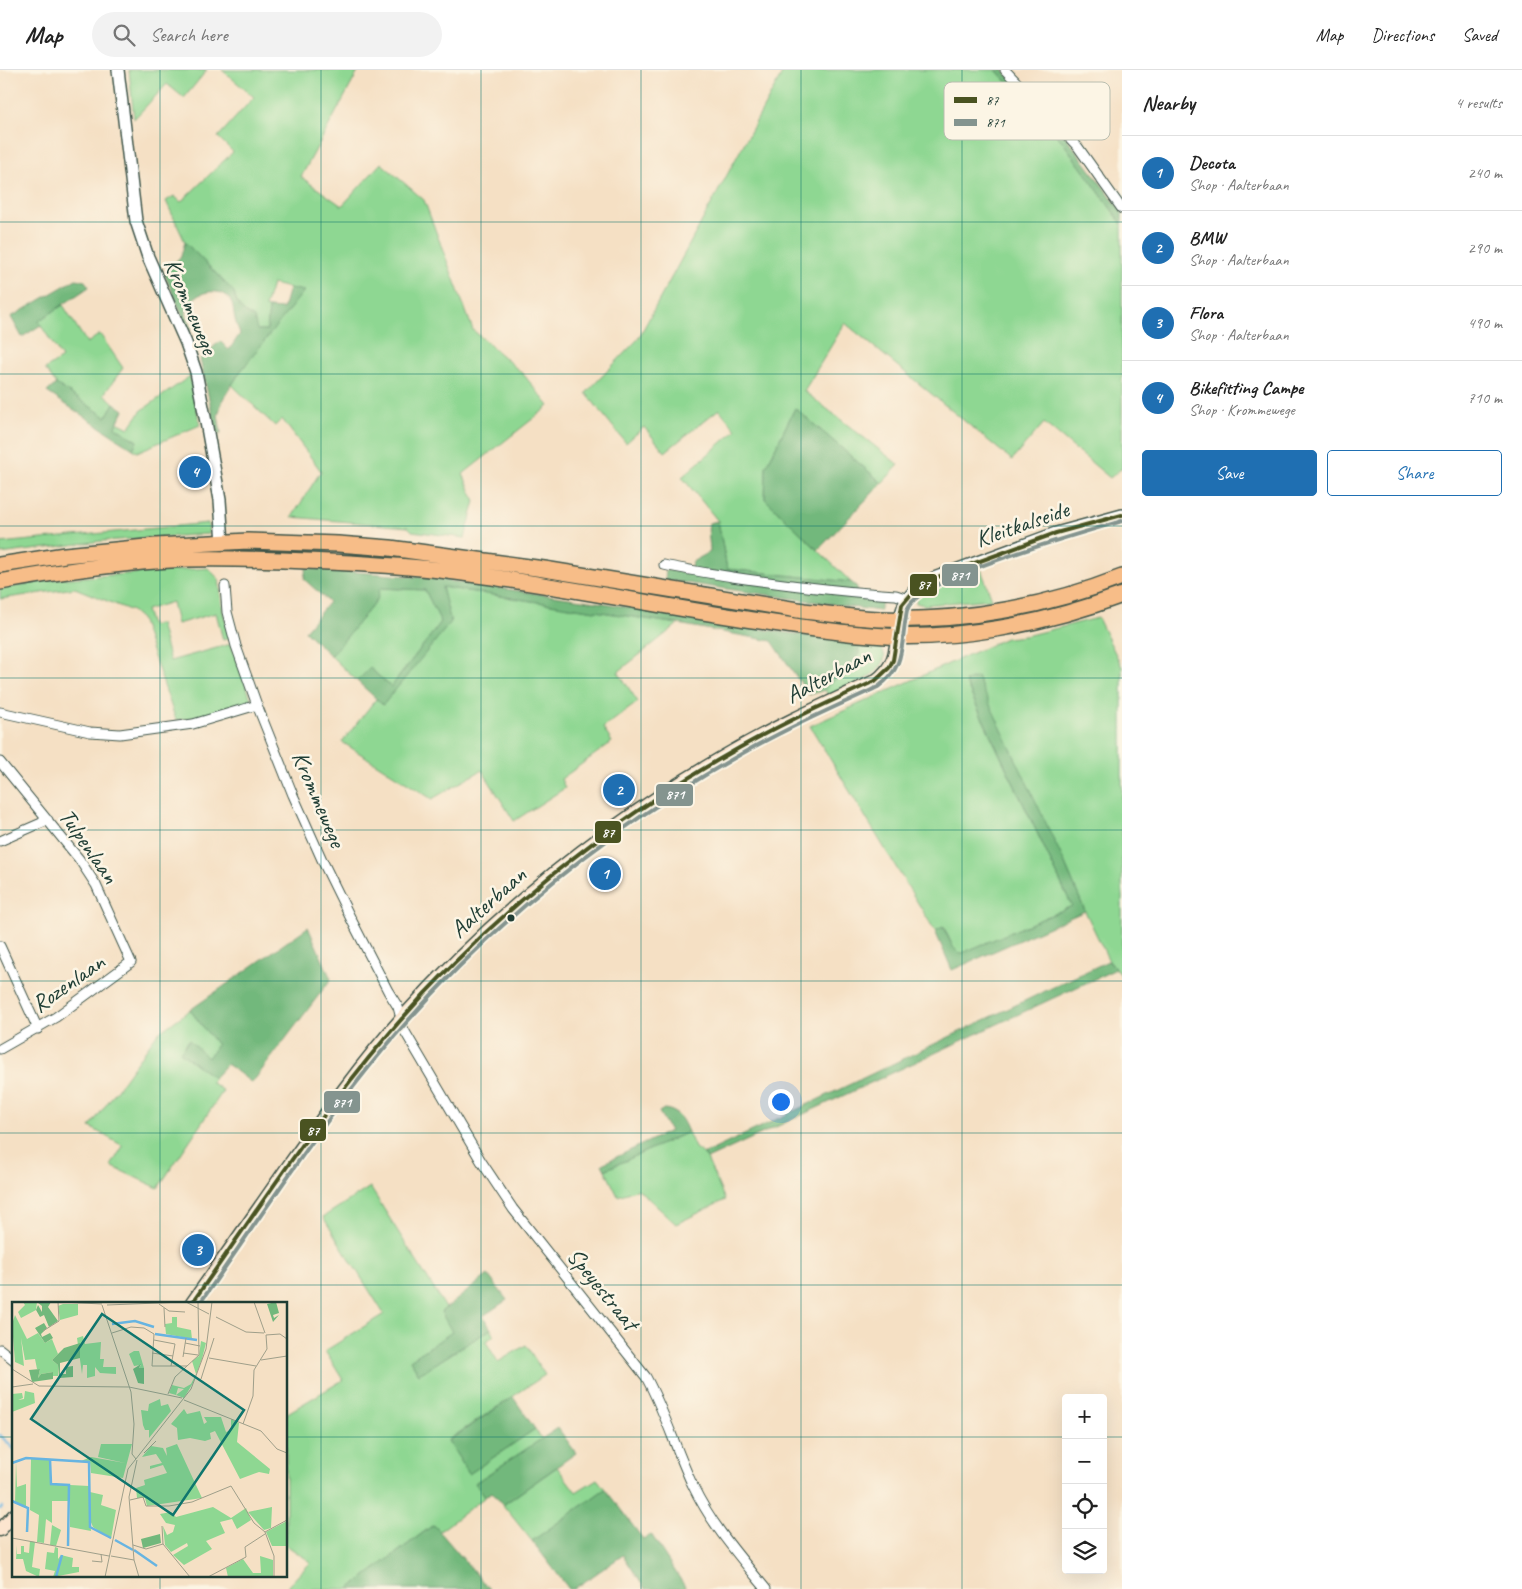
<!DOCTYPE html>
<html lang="en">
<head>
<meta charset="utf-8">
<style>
	body { margin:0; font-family:Caveat,sans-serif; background:#f2f2f2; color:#222 }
	.controls { position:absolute; right:15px; bottom:15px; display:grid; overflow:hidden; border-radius:5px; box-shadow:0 5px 20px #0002 }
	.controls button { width:45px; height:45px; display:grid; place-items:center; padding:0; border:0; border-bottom:1px solid #e0e0e0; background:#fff; color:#222; font:25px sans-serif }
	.you { position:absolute; left:780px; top:1031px; width:18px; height:18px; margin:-12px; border:4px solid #fff; border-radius:50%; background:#1a73e8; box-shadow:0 0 0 8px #1a73e833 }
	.badge { display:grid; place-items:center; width:32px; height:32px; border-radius:50%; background:#1f6fb2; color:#fff; font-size:16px; font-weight:700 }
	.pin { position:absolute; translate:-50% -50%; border:2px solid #fff; box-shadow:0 1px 5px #0006 }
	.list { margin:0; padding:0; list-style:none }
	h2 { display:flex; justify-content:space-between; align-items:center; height:65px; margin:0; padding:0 20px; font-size:21px }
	h2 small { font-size:16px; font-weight:400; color:#767676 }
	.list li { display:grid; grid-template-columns:32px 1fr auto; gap:15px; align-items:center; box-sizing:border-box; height:75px; padding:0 20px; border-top:1px solid #e0e0e0 }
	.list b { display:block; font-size:19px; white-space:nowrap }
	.list p { margin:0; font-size:16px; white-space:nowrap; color:#767676 }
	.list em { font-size:16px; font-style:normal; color:#767676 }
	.actions { display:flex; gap:10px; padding:15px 20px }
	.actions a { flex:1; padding:11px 0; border:1px solid #1f6fb2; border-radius:5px; text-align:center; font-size:18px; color:#1f6fb2 }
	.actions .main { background:#1f6fb2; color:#fff }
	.icon { flex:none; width:28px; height:28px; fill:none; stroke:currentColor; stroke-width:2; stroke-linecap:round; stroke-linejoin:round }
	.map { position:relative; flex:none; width:1122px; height:1519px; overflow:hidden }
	header { display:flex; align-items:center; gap:30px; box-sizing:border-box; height:70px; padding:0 25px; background:#fff; border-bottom:1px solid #e0e0e0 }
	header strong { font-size:24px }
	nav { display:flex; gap:28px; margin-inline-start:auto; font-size:18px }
	.search { width:350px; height:45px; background:#f2f2f2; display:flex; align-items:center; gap:12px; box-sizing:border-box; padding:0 18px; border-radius:28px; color:#767676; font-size:19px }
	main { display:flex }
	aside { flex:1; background:#fff }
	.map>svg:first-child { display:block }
	.green { fill:#8ed792; stroke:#568a63 }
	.forest { fill:#72b87c; stroke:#487a58 }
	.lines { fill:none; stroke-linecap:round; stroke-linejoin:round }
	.stream { stroke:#67b4e1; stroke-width:2.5 }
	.minor-casing { stroke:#3f554a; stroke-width:11 }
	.tertiary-casing { stroke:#3f554a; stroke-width:14 }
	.secondary-casing { stroke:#3f554a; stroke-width:15 }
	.trunk-casing { stroke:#3f554a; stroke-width:18 }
	.minor { stroke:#fff; stroke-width:9 }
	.tertiary { stroke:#fff; stroke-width:11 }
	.secondary { stroke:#fce5cf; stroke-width:12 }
	.trunk { stroke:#f7bd88; stroke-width:15 }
	.bus-1-casing { stroke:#fcf5e5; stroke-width:8 }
	.bus-2-casing { stroke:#fcf5e5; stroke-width:8 }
	.bus-1 { stroke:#4a5321; stroke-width:4 }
	.bus-2 { stroke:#84948f; stroke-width:4 }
	.grid { fill:none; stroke:#0f766e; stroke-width:1; stroke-opacity:0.55 }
	.bus-dot { fill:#1f3d34; stroke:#fcf5e5; stroke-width:2 }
	.labels { text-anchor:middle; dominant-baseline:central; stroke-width:5; stroke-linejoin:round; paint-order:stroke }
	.street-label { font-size:24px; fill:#1f3d34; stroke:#fcf5e5 }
	.inset-river { fill:none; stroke:#67b4e1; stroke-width:2.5 }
	.inset-road { fill:none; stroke:#9f9f8a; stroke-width:1 }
	.view { fill:#0f766e; fill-opacity:0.15; stroke:#0f766e; stroke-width:2.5 }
	.inset-edge { fill:none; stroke:#1f3d34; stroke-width:2.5 }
	.key { fill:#fcf5e5; stroke:#babeb0; stroke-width:1 }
	.key-label { font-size:14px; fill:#1f3d34 }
	.line-badge { stroke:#fcf5e5; stroke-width:2 }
	.badge-label { font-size:14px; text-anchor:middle; font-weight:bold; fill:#fff }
</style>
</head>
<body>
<header>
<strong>Map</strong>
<div class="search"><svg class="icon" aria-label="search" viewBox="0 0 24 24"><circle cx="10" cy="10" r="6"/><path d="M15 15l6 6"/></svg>Search here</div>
<nav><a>Map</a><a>Directions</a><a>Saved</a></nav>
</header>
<main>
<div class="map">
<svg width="1122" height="1519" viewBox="0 0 1122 1519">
	<rect width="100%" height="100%" fill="#fcf5e5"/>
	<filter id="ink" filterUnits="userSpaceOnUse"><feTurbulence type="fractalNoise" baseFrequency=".02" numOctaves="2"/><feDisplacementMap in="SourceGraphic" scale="10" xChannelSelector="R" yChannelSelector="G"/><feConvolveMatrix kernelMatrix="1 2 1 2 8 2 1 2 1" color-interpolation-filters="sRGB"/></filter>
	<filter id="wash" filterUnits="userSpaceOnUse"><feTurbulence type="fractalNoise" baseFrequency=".0096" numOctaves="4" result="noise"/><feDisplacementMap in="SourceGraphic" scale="20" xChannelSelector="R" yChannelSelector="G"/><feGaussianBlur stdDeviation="1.12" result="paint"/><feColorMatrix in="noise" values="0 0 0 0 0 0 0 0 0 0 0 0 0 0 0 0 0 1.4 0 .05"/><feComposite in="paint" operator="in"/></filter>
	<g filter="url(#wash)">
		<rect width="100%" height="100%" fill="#f5e0c4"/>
		<!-- green -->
		<path class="green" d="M129,0H207L184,28L167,14L134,49Z
			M222,0H359L301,107L342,136L381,93L424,130L473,260L524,305L549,336L463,404L475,431L465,468L412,461L408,457L292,447L321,401L282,349L275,356L232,315L240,302L303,221L272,214L265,237L269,238L267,260H256L254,248C242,241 236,236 234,222L185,172L166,131L174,126L181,132L233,82L218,67L254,27Z
			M784,0H996L1062,71L1122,154V398L1110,408L1044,353L1012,390L845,253L804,321L899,395L882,413L795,338L766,397L765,429L851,512L727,499L718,451L682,407L736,360L719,339L665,382L644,357L626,373L586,323L638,269Z
			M63,235L87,273L100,264L123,298L104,324L114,333L106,347L56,314L45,299L62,288L38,251Z
			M190,306L200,355L137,382L133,379L137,371L114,357L117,352L129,358L141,341Z
			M208,453L209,464L102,471L0,484V473Z
			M980,497L992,529L924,535L916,533V527C932,510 958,504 980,497Z
			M208,498L219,509L223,541L230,568L223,570L216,543L177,554L172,532L146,540L151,556L160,554L170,591L231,574L251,629L246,635L198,648L176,650L141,549L132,541L75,518L0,529V519L57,509Z
			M442,517L678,554L618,602L638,632L603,658L612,672L561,709L565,718L514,751L482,700L432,729L342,672L376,629L383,635L450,552Z
			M379,518L425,520L441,552L391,617L370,598L357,611L331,586L377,530Z
			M1098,548L1122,597V906L1109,891L1085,841L1062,787L965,612L1072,836L960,884L953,877L944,857L935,861L810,656L1006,568L1025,566Z
			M858,573C868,573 880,571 884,584C889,603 843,620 829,627L825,620L859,584Z
			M190,940L217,975L208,988L180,982L214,1008L211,1012L223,1021L158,1118L111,1096L123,1076L90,1057L157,964Z
			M688,1062L695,1078L704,1084L707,1089L725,1130L676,1154L638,1119L618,1126L605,1100Z
			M370,1117L446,1238L441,1242L453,1262L410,1290L419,1304L491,1259L494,1265L486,1272L498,1292L526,1275L545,1305L448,1370L469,1404L535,1359L542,1369L476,1412L485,1427L440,1461L433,1455L349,1519H285L311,1492L286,1475V1344L343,1310L325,1281L384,1244L323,1147Z
			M557,1397L576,1422L597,1409L605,1419L532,1471L503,1435Z"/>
		<!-- forest -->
		<path class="forest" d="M996,0H1003L1063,63L1122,142V154L1062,71Z
			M185,172L234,222C236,236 242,241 254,248L257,260H267L269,238L283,239L289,218L304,221L240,302L223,329L218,345L221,363L217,364L200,289L220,271L229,280L240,264C238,259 236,254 235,249C233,243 234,235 230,230C219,215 194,222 187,237C184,244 189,253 192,260L189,261L164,203L181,186Z
			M76,209L85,211L89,217L39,251L41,255L22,267L11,247Z
			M56,314L106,347L114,333L124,340L115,357L137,371L133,379L47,322Z
			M795,338L882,413L818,480L765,429L766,397Z
			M718,451L727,499L851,512L857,517V525L880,527L882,533L879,541L665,510L666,500L690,503L692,492L710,482C710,472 707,462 709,453Z
			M306,498L429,508L610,534L711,552L858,573L859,584L825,620L809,625L772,571L678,554L442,517L451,552L383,635L357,611L370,598L391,617L441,552L425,520L380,518L377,530L331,586L305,561L329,532L304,509Z
			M977,607L1062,787L1085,841L952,900L935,861L943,857L953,877L960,884L1072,836L965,611Z
			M308,857L331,909L252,1013L227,994L214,1008L180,982L189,970L208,988L217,975L190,940Z
			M1108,891L1116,899L707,1089L704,1084Z
			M664,1039C678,1040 683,1050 688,1062L605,1100L602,1094L670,1061L659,1042Z
			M488,1205L507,1230L483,1246L491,1259L419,1304L410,1290L452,1262L441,1242Z
			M513,1327L535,1359L469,1404L448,1371Z
			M558,1358L576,1383L503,1435L492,1422L485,1427L475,1413Z
			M605,1419L643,1469L651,1464L686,1518L684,1519H645L623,1485L574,1519H569L532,1471Z
			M434,1455L489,1519H349L428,1459Z"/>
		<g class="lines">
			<!-- stream -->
			<path class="stream" d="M0,1365L14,1379
				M0,1439L2,1437"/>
		</g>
	</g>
	<g filter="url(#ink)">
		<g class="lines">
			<!-- minor casing -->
			<g class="minor-casing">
				<path id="minor" d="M1005,0L1078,77L1122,139
					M664,495C687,500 709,503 732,507C787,515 841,522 896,525L908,529
					M225,516L227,542L236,576L257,635L293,725L323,792L352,851L388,921L398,937L404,960L481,1091L513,1139L646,1307C665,1342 676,1380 693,1416C711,1454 739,1486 766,1519
					M0,642L90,662L120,664L193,654L257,635
					M0,692L79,789L96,815L131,892L56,947L0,979
					M0,771L48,750
					M0,876L38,959
					M0,1279L14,1290"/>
			</g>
			<!-- tertiary casing -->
			<g class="tertiary-casing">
				<path id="tertiary" d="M118,0L136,151L148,187L186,273L196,302L206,352L220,430L223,473
					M899,549L905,532L913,522L934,508L1056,463L1122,445"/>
			</g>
			<!-- secondary casing -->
			<g class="secondary-casing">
				<path id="secondary" d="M192,1233C224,1188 256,1143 287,1098C324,1046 360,995 402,948C494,845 604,756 723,687C772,658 823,635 875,611C898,596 896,574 899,549
					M0,1460L14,1445"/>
			</g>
			<!-- trunk casing -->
			<g class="trunk-casing">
				<path id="trunk" d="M0,495L65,485L156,476L248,471L338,474L390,478L544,499L804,541C830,544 855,548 880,549C962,552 1046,537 1122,507
					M0,512C61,501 124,492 187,489C219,488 251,489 283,490C333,492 382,494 431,499C537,511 642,533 746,549C788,555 829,562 871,565C954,572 1045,554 1122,525"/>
			</g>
			<!-- minor -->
			<use href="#minor" class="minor"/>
			<!-- tertiary -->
			<use href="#tertiary" class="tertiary"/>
			<!-- secondary -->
			<use href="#secondary" class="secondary"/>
			<!-- trunk -->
			<use href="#trunk" class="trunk"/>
			<!-- bus-1 casing -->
			<g class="bus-1-casing">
				<path id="bus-1" d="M192,1233C256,1143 315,1050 387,966C485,850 607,752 739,678C783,653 829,632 875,611L889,598L893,590L902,535L913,522L923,515L942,505L1056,463L1122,445"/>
			</g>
			<!-- bus-2 casing -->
			<g class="bus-2-casing">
				<path id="bus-2" d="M200,1233C263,1144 322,1051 393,968C491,853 612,757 743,683C787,658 832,638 878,617C903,599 901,581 905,553C906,549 906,542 908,538C921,507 1085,462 1122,451"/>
			</g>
			<!-- bus-1 -->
			<use href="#bus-1" class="bus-1"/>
			<!-- bus-2 -->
			<use href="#bus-2" class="bus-2"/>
		</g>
	</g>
	<!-- grid -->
	<path class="grid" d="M160,0V1233M321,0V1519M481,0V1519M641,0V1519M801,0V1519M962,0V1519M0,152H1122M0,304H1122M0,456H1122M0,608H1122M0,760H1122M0,911H1122M0,1063H1122M0,1215H1122M0,1367H14M286,1367H1066M1103,1367H1122M160,1505V1519"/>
	<!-- markers -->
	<circle class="bus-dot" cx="511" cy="848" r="4.5"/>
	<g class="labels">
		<!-- street labels -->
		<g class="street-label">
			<text transform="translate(191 236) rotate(67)">Krommewege</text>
			<text transform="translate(1022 454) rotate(-19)">Kleitkalseide</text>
			<text transform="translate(828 605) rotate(-28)">Aalterbaan</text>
			<text transform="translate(319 729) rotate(67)">Krommewege</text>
			<text transform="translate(89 776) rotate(55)">Tulpenlaan</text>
			<text transform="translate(488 832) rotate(-42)">Aalterbaan</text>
			<text transform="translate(68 913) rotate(-35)">Rozenlaan</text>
			<text transform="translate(603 1219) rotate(51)">Speyestraat</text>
		</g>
	</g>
	<!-- overview -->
	<g transform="translate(12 1232)">
		<rect width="275" height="275" fill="#f5e0c4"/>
		<path d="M11,0H25L24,8L9,16L6,10L13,3ZM51,2H66V13L48,18L46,4ZM3,13L15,37L26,31L33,41L40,37L46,52L40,58L46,63V74H41V70L29,72L26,76L28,67H25L23,57L13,58L9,36L12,64L3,60L0,22ZM160,15H165V25L179,28L180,37L154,32L153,22L160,21ZM71,34L73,42L89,40L88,57H92L91,65H104V72L88,71L83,65V74L75,76V63H71L70,72L65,36ZM189,39L194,41L190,57L181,81L172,96L164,93L172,87L166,86L164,93L157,91L160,83L172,86L179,82L184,72L180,59L187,54ZM122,49H127L132,66H127L129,63L122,64L117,52ZM13,89L22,91L23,101L0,110V92L10,91L11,96L6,98L12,97ZM148,97L149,104L156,102L159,109L137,136V128H133L131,123L129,108L136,109L137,102ZM172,107L175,112L188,109L192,122L195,120L192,115H209L214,130L219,128V117L227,121L225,140L258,167L257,172L247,170L228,177L203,129L198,131L199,137L193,139L178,136L166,138L165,126L159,122ZM89,142H120L111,176L79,171L78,160L69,159L79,155L113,161L86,155ZM165,142L190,196L135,204L133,196H125L124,186L133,183L132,178L155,171L151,163L138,167V164L150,161L144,152L130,155L139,144L151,146L155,154L154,146ZM19,157H39V182L77,184L78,190L91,193L89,203L104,208L99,237L81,225L78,218L79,229L58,225V199H40V221L34,217L32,241L25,240L27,213L18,208ZM4,160L5,185L14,182V206L3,201ZM201,205L219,216L234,206L239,218L225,227L220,217L208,220L213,231L194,239L200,247L172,263L161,253L176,244L175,241L159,250L153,243L151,224L155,233L161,230L163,223L154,221L148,212L159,210L164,215ZM260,205L259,226L252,228L236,210ZM275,219V244H260L254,230ZM40,223L49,228L44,244L38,243ZM18,239L23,240L20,265L28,267L27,275L14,269L11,257H4L5,243V252H9V244H12V250L17,251ZM43,245L46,246V257L49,253L61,256L60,265H67V270L41,275L43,269L33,267L35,250L42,251ZM248,254L261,258V274L216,275L214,266L231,257L241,271H249Z" fill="#8ed792"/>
		<path d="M25,0H39L36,5L46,19L37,25L32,13L28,15L24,8L26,3L30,10V4ZM264,0L267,11L261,13L262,16L267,13L261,20L255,2ZM32,21L35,26L29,32L30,35L38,31L41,36L33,41L23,26ZM68,41V56L48,61V72H54V65L61,64V75L47,76L46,63L40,58L52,46ZM129,62L127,66H132V82L126,81L121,67ZM28,67L26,76L29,72L41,70V77L20,80L17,68ZM148,232L149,241L131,246L129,237Z" fill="#72b87c"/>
		<path class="inset-river" d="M100,22L123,19L142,25M143,32L185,38M38,157L39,182L57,183L56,244M0,161L14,156L77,160L78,225L99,236M0,199L16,206L15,230M103,238L121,248M122,248L145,264M44,275L50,253"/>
		<path class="inset-road" d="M49,0L90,2M174,0L197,12M242,0L253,31M147,2L157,9L173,10M90,3L119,90L122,122L120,152L124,157M95,3L171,0M152,6L153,25M204,15L234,30L252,31M31,29L47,19L46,0M100,31L119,25L132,26L142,32L140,64H175M142,38L163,42L159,64M173,41L188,44M140,51L161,54M171,51L186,53M171,55L174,36M197,56L244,64M249,58L275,54M0,67L27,84L117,85L170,96M189,77L202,36M0,85L21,82M156,92L163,75L187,53L186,0M172,98L249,129L265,147L275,151M231,122L241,94L242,68L255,47L254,33L268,32L275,37M132,151L144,139M125,158L117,195L122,258L127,275M118,198L131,195L134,204H157L180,200L219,184L242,221L253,230M150,224L151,242M253,230L262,254V275M253,230L275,218M0,236L97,254M121,243L134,247L151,242L178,275M99,254L122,258M80,259L90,260L89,252M93,275L116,167L179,87L194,47L200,0M196,275L234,255L233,245L253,232"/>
		<path class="view" d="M90,12L232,108L161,213L19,117Z"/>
		<rect width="275" height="275" class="inset-edge"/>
	</g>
	<!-- legend -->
	<rect x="944" y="12" width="166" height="58" rx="8" class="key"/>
	<rect x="954" y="27" width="23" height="6" fill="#4a5321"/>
	<rect x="954" y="49" width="23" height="7" fill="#84948f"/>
	<g class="key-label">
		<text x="986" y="35">87</text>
		<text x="986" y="57">871</text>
	</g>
	<g class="line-badge">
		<rect x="941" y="493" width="38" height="24" rx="5" fill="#84948f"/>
		<rect x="909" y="503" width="29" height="24" rx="5" fill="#4a5321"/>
		<rect x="655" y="713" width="39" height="24" rx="5" fill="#84948f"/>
		<rect x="594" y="750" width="28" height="24" rx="5" fill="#4a5321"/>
		<rect x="323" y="1020" width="38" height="24" rx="5" fill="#84948f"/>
		<rect x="299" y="1048" width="28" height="24" rx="5" fill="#4a5321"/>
	</g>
	<g class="badge-label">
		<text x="960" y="510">871</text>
		<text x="924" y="519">87</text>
		<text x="675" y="729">871</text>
		<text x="608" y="767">87</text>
		<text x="342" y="1037">871</text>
		<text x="313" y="1065">87</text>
	</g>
</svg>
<div class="controls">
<button>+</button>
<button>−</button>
<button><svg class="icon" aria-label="locate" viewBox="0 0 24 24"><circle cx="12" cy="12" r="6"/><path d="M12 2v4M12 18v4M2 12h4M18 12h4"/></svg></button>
<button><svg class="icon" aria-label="layers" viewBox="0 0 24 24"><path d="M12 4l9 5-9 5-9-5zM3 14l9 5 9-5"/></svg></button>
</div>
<div class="you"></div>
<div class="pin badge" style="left:605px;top:804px">1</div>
<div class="pin badge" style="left:619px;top:720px">2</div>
<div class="pin badge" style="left:198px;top:1180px">3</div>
<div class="pin badge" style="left:195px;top:402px">4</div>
</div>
<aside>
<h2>Nearby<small>4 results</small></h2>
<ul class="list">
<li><span class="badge">1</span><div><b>Decota</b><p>Shop · Aalterbaan</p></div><em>240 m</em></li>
<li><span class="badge">2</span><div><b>BMW</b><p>Shop · Aalterbaan</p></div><em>290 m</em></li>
<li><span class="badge">3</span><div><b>Flora</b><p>Shop · Aalterbaan</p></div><em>490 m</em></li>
<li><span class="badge">4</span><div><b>Bikefitting Campe</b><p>Shop · Krommewege</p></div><em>710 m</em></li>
</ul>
<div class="actions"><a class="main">Save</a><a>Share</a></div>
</aside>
</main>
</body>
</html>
